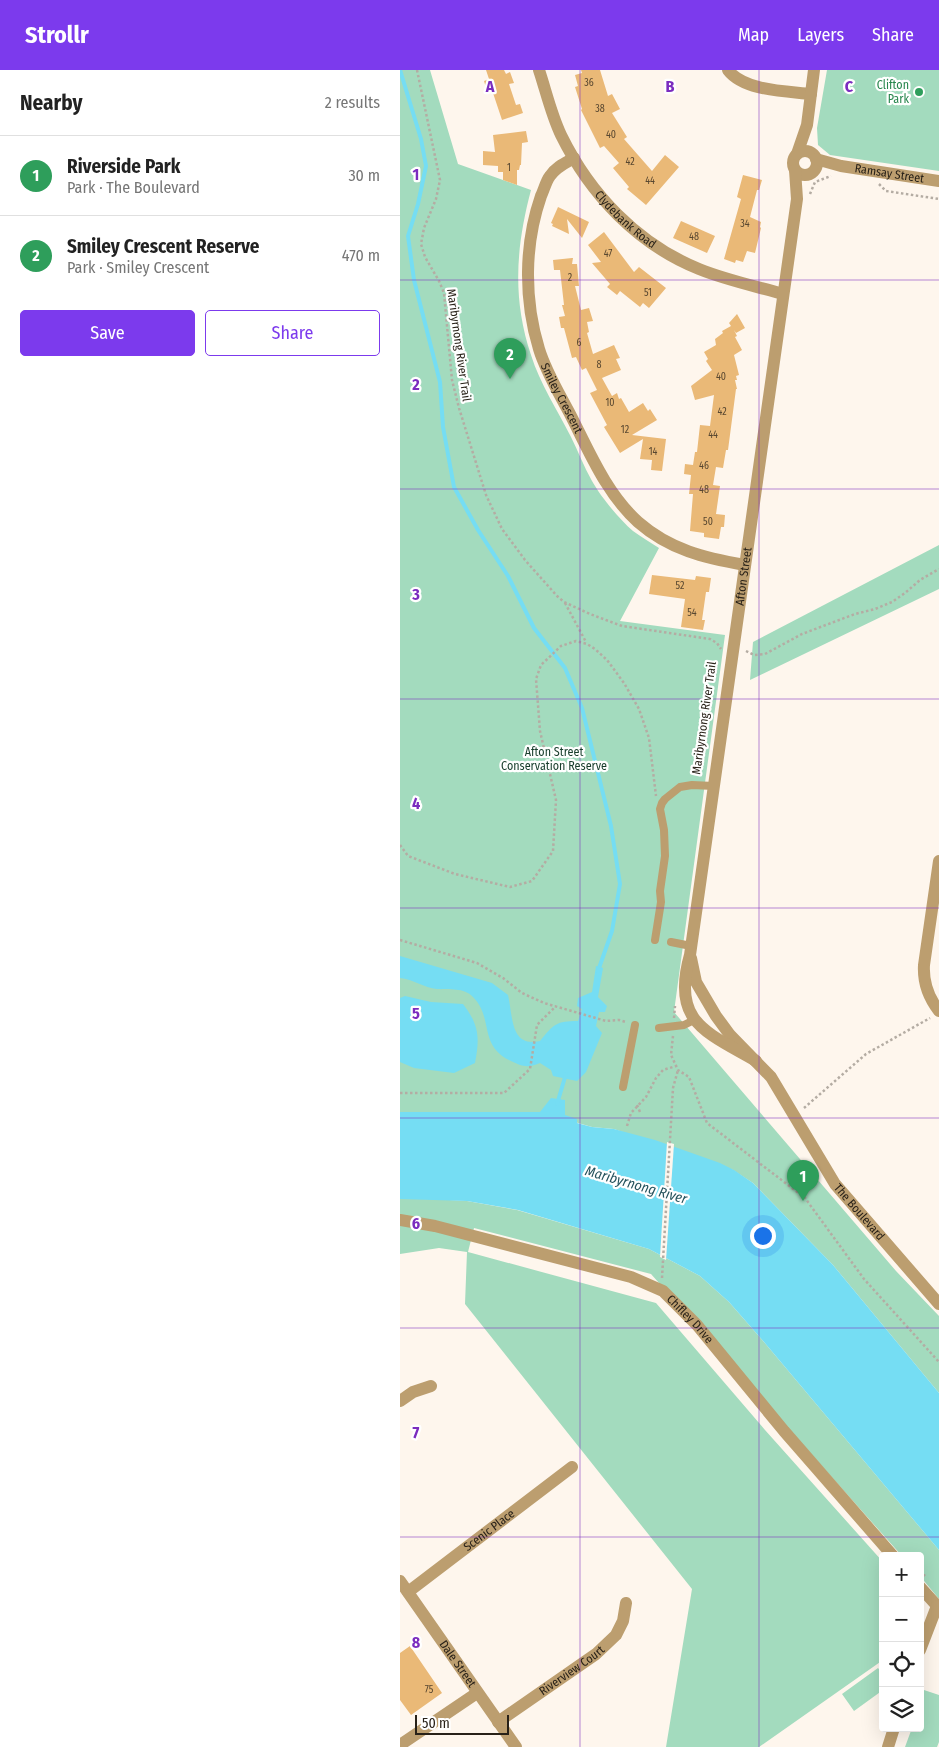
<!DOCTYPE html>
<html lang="en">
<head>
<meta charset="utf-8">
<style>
	body { margin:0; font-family:"Fira Sans Condensed",sans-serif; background:#f6f6f6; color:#222 }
	.controls { position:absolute; right:15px; bottom:15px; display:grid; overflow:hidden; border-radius:5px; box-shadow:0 5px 20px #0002 }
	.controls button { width:45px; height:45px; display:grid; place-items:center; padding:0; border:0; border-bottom:1px solid #e0e0e0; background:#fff; color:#222; font:25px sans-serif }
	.scale { position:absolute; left:15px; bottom:12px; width:94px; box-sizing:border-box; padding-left:5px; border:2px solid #282118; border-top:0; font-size:14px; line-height:18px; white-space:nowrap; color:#282118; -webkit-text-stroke:4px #fff; paint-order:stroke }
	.you { position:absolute; left:362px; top:1165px; width:18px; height:18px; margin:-12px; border:4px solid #fff; border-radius:50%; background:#1a73e8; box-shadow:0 0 0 8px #1a73e833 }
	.badge { display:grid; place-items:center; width:32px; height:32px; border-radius:50%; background:#7c3aed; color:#fff; font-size:16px; font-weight:700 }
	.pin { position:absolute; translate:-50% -41px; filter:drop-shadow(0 1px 2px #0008) }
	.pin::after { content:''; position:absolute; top:26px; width:18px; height:15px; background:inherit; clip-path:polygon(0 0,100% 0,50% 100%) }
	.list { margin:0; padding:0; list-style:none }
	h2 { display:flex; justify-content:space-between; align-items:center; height:65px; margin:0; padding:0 20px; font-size:21px }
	h2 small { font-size:16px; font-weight:400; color:#767676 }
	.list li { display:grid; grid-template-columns:32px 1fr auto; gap:15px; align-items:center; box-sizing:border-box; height:80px; padding:0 20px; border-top:1px solid #e0e0e0 }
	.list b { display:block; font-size:19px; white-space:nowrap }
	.list p { margin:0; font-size:16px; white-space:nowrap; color:#767676 }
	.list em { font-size:16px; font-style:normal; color:#767676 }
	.actions { display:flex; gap:10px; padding:15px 20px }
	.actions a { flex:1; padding:11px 0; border:1px solid #7c3aed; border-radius:5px; text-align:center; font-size:18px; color:#7c3aed }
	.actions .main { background:#7c3aed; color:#fff }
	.icon { flex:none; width:28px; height:28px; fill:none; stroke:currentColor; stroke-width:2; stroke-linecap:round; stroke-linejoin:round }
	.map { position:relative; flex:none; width:539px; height:1677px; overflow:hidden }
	header { display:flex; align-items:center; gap:30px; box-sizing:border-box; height:70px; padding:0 25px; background:#7c3aed; color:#fff }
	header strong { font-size:24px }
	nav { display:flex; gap:28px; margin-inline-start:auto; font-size:18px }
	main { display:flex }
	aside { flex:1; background:#fff }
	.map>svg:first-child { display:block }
	.green { fill:#a3dbbe }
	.water { fill:#75ddf3 }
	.pier { fill:#fef6ed }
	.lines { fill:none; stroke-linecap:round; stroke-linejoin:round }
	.stream { stroke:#75ddf3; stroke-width:4 }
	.building { fill:#eab977 }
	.path { stroke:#b4aca3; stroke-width:2.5; stroke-dasharray:2.5 2.5; stroke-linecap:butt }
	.lane { stroke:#bc9e6f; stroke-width:8 }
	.street { stroke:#bc9e6f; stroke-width:12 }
	.grid { fill:none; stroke:#7b2cbf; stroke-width:1; stroke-opacity:0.55 }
	.leisure-dot { fill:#2e9e5b; stroke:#fff; stroke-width:2 }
	.labels { text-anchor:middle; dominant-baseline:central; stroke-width:4.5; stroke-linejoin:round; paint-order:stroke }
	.number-label { font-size:10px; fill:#584730 }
	.leisure-label { font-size:12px; fill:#27864d; stroke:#fff; text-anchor:end }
	.street-label { font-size:12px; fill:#282118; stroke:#fff }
	.park-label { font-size:12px; fill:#183d2c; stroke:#fff }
	.water-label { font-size:14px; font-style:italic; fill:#26535d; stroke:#fff }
	.grid-label { font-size:16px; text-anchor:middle; font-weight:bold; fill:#7b2cbf; stroke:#fff; stroke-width:4.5; stroke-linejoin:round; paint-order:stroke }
</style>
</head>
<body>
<header>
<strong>Strollr</strong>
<nav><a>Map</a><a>Layers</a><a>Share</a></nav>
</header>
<main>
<aside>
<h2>Nearby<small>2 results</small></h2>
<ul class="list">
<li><span class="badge" style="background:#2e9e5b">1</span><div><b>Riverside Park</b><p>Park · The Boulevard</p></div><em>30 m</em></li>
<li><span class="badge" style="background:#2e9e5b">2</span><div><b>Smiley Crescent Reserve</b><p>Park · Smiley Crescent</p></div><em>470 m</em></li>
</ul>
<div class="actions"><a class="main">Save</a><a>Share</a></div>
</aside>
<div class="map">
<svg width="539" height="1677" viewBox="0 0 539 1677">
	<rect width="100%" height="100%" fill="#fef6ed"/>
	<!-- green -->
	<path class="green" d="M0,0H30L58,94L131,120C116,177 112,228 131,285C140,314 157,339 171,367C178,381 184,397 192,411C201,427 219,449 233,461C241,467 250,472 259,478L220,551L325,565L274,942L496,1201L539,1246V1323L433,1195L353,1113L333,1100L214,1059L192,1057L140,1042H0Z
		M427,0H539V101L430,85L418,75L417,58Z
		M539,475V519L350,610L353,572Z
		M14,1128L67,1131L117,1140L249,1179L300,1206L329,1232L364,1272L539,1480V1529L520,1506V1486H502L251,1204L74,1158L68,1182L256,1233L365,1360L483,1492V1590L359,1677H266L292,1519L65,1234L67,1182L39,1178L0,1184V1129Z
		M478,1598L483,1604V1620L454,1641L442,1624Z
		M524,1620L539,1625V1672L537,1677H505L512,1658H520V1632Z"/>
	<!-- water -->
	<path class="water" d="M0,886L92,913L108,925C113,946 110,978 140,971C154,954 156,951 178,951L182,939L177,936L178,928L192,922L196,896L203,898L198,927L207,936L205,942H199L196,956L202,963L186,1002L177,1011L153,1006L151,1000L140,993C127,998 124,997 111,991C78,976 94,948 73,927C64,917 49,920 37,919C24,918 13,909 0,908Z
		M5,926L31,932L63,934C79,955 80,967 75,993L54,1003L14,998L0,992V928Z
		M151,1028L165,1030V1045L177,1049V1053L192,1057L214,1059L255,1070L320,1093L334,1100L353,1113L433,1195L539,1323V1480L364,1272L329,1232L300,1206L249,1179L118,1140L67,1131L0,1129V1042H140Z"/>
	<!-- pier -->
	<path class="pier" d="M267,1072L274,1074L266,1190L260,1187Z"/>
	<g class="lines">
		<!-- stream -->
		<path class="stream" d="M0,0L21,69L26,96L18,134L8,166L14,210L40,312L43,357L54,417L78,460L108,506L134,558L165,598L182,638L211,756L220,814L212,861L198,901
			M157,1034L166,1004"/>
	</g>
	<!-- building -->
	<path class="building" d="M86,0H104L106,4L110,2L114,13L109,14L116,35L120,34L123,43L102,50L92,20L87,21L84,11L89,9Z
		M181,0H200L208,26L212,24L220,39L212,43L227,67L224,69L252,101L265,85L279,97L246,135L227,119L229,117L213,98L219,93L204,76L200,78L181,40L182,39L175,17L178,16L175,5L182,3Z
		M126,61L128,72L122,73L121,95H120L119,100H117V115L103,110V102H98V96L83,95V81L95,82L93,65Z
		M343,105L362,110L359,120H357L350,147L361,152L360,157L361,158L355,183L347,181L343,192L336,190L335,193L324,189L341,129L337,127Z
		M158,137L189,152L182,168L167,149L169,164L152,156L153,154L151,153Z
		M281,151L315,166L307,183L273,168Z
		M204,162L234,202L239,197L266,218L249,238L243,233L240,237L220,221L217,225L207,217L210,214L192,193L201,192L188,175Z
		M172,188H173L172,194H177L179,216H175L181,240L189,238L193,251L187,252L189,262L187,263L193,284L214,275L220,288L216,289L221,300L202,308L212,326L217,323L219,329L221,328L229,342L243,333L248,341L250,339L257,350L232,365L266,369L262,401L251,400L252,390L240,389L243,369L220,383L204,357L207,355L190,323L197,320L186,298L182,300L176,287L172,288L164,258H161L159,247L165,246L162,235H164L160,200H154L153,190Z
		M337,244L345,258L336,263L334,260L337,266L335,267L342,280L334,285L339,305L336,306L337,310H335L337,319H336L328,380H326L323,398L316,397L313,415L320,416L316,444L325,445L324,457H321L319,469L304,467V463L290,461L293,424H289L291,405L284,404L285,394L293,395L295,382H297L300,355L310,356L314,325L295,330L291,316L312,300L306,291L308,289L304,282L316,275L315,269L323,263L322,261L331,256L329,253Z
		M252,505L295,510L296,506L311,508L309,522H306L302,550H305L303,560L281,557L285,529L249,524Z
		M10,1576L42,1623L11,1645L0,1630V1583Z"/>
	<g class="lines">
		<!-- path -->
		<path class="path" d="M17,0L40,110L36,129L24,158L21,174L25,187L39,211L44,223L52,310L59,338L86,425L102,459L125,490L157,526L164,532L190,544L222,556L310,569L317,573L321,579
			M479,114L486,121L539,129
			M410,124L415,112L431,106
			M165,533L186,572
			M346,581L354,585L365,584L402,564L455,544L475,539L492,532L505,523L520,510L539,499
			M0,775L8,786L55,804L110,817L132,811L153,781L156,730L140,661L136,609L141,595L161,576L176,571L187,574L195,579L207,590L224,613L239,639L249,668L256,726
			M0,870L77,893L103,908L122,923L144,933L206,951L219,950L226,952
			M274,948L275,936
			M273,966L271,985L278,1000L289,1007L307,1053L405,1128L464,1209L539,1292
			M0,1023H104L130,999L137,955L156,936
			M237,1035L240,1042
			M404,1038L466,984L530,948
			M227,1056L231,1043L246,1027L256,1008L263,1000L276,996
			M262,1208L273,1018L278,1000
			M520,1501L525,1506"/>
		<!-- lane -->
		<path class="lane" d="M255,870L261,832L260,821L265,786L264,760L260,739L262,733L265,729L280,717L292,715L314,716
			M271,872L291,876
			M259,958L284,955L294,950
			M223,1017L235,955"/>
		<!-- street -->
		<g class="street">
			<path id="s1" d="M139,0C146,21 151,44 161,65C190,124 237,174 299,199C326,210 355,216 383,224"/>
			<path d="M328,0C344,21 386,21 411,24"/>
			<circle cx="405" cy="93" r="12"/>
			<path d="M397,84L407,55L414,0"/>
			<path id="s2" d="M174,88C165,93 156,97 150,106C146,111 144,120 141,126C124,175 124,230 139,279C146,302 159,323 170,344C189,381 206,423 238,452C270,480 305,488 345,495"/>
			<path id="s3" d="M416,89L441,96L539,111"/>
			<path d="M539,791L524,895C523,912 528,927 539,941"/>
			<path id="s4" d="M291,888L296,912L316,946L330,965L371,1007L435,1114L539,1234"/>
			<path id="s5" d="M356,991C306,962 271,952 290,885L397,129L395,100"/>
			<path id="s6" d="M0,1150L35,1156L231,1207L263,1221L297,1255L384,1361L493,1486"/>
			<path d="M0,1331L13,1322L31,1316"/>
			<path id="s7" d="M0,1511L116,1677"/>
			<path d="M520,1517L539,1538"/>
			<path id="s8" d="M8,1522L172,1397"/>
			<path d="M520,1580L537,1536"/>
			<path id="s9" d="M98,1652L196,1584L216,1565L223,1551L226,1533"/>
			<path d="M0,1675L77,1623"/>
			<path d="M488,1677L494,1658"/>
		</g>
	</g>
	<!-- grid -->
	<path class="grid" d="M180,0V1677M359,0V1677M0,210H539M0,419H539M0,629H539M0,838H539M0,1048H539M0,1258H539M0,1467H539"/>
	<!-- markers -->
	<circle class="leisure-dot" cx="519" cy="22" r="5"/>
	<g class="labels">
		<!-- number labels -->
		<g class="number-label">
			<text x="189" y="13">36</text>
			<text x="200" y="39">38</text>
			<text x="211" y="65">40</text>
			<text x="230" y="92">42</text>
			<text x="109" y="98">1</text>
			<text x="250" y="111">44</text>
			<text x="345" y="154">34</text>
			<text x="294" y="167">48</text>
			<text x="208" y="184">47</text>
			<text x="170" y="208">2</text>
			<text x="248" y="223">51</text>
			<text x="179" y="273">6</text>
			<text x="199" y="295">8</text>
			<text x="321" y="307">40</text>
			<text x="210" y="333">10</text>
			<text x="322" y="342">42</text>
			<text x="225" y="360">12</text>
			<text x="313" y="365">44</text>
			<text x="253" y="382">14</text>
			<text x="304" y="396">46</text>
			<text x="304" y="420">48</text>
			<text x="308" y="452">50</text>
			<text x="280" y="516">52</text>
			<text x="292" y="543">54</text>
			<text x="29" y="1620">75</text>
		</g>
		<!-- leisure labels -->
		<g class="leisure-label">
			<text x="509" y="15">Clifton<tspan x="509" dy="14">Park</tspan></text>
		</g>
		<!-- street labels -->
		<g class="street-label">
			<text stroke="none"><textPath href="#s3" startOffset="75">Ramsay Street</textPath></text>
			<text stroke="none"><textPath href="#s1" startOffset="176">Clydebank Road</textPath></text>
			<text transform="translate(59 275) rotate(82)">Maribyrnong River Trail</text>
			<text stroke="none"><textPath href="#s2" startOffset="262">Smiley Crescent</textPath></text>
			<text stroke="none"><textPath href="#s5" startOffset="524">Afton Street</textPath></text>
			<text transform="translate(304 648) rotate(-82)">Maribyrnong River Trail</text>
			<text stroke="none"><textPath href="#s4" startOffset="308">The Boulevard</textPath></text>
			<text stroke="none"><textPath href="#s6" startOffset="312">Chifley Drive</textPath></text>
			<text stroke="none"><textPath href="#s8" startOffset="102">Scenic Place</textPath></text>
			<text stroke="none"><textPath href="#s7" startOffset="101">Dale Street</textPath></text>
			<text stroke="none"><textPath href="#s9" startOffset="90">Riverview Court</textPath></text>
		</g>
		<!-- park labels -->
		<g class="park-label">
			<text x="154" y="682">Afton Street<tspan x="154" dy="14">Conservation Reserve</tspan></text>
		</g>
		<!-- water labels -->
		<g class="water-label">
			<text transform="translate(236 1115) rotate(16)">Maribyrnong River</text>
		</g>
	</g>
	<g class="grid-label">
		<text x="90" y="22">A</text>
		<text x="270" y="22">B</text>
		<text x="449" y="22">C</text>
		<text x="16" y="110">1</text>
		<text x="16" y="320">2</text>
		<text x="16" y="530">3</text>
		<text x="16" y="739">4</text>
		<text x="16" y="949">5</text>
		<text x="16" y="1159">6</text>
		<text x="16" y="1368">7</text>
		<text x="16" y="1578">8</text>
	</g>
</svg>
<div class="controls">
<button>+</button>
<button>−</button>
<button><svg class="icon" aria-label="locate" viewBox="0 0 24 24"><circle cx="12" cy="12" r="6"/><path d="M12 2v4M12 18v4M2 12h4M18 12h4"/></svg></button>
<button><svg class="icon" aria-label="layers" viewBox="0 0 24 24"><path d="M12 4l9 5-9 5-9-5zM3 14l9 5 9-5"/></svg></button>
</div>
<div class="scale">50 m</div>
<div class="you"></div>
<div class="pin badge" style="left:403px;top:1131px;background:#2e9e5b">1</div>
<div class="pin badge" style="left:110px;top:309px;background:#2e9e5b">2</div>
</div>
</main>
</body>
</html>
